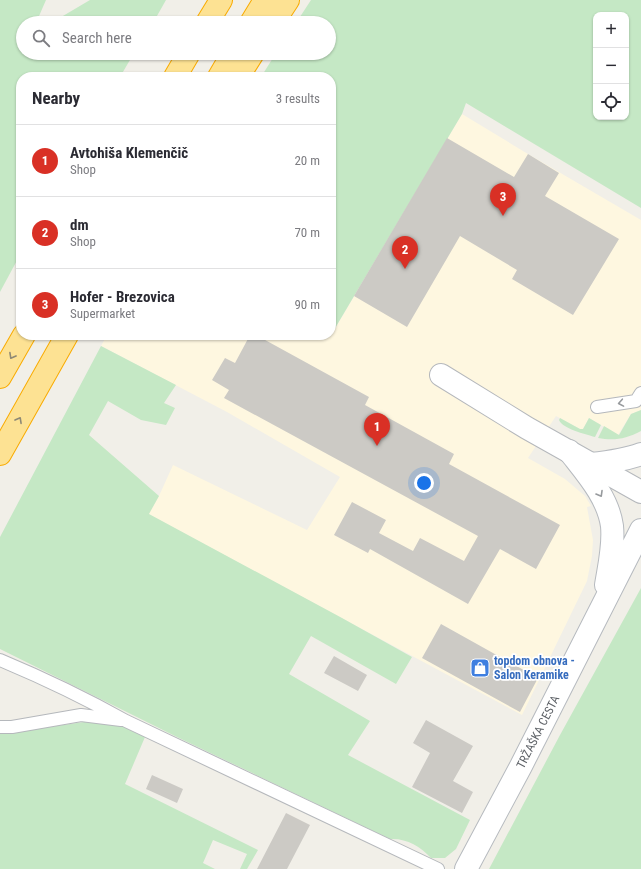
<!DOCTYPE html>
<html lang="en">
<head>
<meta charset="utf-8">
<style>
	body { margin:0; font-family:"Roboto Condensed",sans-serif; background:#f2f2f3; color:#2b2b33 }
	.controls { position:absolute; right:12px; top:12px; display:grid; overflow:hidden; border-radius:8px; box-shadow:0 1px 3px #0004 }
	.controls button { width:36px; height:36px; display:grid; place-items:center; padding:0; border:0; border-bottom:1px solid #e1e1e2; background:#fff; color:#2b2b33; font:20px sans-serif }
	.you { position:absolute; left:424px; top:483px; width:14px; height:14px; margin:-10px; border:3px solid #fff; border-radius:50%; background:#1a73e8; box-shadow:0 0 0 6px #1a73e833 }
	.badge { display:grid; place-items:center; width:26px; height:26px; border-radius:50%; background:#d93025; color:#fff; font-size:13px; font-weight:700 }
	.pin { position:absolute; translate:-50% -33px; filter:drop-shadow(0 1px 2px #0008) }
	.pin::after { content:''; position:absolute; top:21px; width:14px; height:12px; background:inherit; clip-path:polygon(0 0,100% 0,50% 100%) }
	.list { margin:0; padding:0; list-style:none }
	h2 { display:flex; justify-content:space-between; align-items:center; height:52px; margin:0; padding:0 16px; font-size:17px }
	h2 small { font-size:13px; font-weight:400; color:#7c7c81 }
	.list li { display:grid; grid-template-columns:26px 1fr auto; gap:12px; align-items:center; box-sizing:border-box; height:72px; padding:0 16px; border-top:1px solid #e1e1e2 }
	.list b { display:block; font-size:15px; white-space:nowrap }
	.list p { margin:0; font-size:13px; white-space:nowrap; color:#7c7c81 }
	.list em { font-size:13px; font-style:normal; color:#7c7c81 }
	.icon { flex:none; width:22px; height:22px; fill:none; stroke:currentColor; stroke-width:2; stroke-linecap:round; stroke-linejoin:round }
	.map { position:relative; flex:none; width:641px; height:869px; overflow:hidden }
	.search { position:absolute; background:#fff; box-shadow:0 1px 3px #0004; left:16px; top:16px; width:320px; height:44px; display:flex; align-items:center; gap:10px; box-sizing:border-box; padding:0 14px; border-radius:22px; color:#7c7c81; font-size:15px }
	.panel { position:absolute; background:#fff; box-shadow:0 1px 3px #0004; left:16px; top:72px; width:320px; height:268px; border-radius:16px }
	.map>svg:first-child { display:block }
	.commercial { fill:#fef7e0 }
	.green { fill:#c5e8c5; fill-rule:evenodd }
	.building { fill:#cccac5 }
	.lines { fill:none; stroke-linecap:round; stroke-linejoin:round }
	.lane-casing { stroke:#b5b8bc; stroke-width:14 }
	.street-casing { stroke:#b5b8bc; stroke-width:24 }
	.secondary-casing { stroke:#b6babf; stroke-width:24 }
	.highway-casing { stroke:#f9ab00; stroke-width:24 }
	.lane { stroke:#fff; stroke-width:12 }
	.street { stroke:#fff; stroke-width:22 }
	.secondary { stroke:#fff; stroke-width:22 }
	.highway { stroke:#fde293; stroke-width:22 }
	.oneway { stroke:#8e8975 }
	.oneway2 { stroke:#979a9d }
	.labels { text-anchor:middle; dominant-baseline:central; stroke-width:3.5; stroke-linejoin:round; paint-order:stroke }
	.shop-label { font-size:12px; font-weight:bold; fill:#366cbe; stroke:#fff; text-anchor:start }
	.street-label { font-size:12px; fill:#5f6368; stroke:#fff }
</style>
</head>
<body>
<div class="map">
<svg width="641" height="869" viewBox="0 0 641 869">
	<rect width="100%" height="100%" fill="#f1efe8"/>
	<!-- commercial -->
	<path class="commercial" d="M462,114L528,154L641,220V410L631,414L618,435L589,418L583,429H580L556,416L528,458L565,479L585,496L591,506L587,507L593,540L592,556L587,581L522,715L148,514L159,496L173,465L307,530L340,477L227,412L101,346L107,335H326L330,337Z"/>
	<!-- green -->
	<path class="green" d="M0,0H46L36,23H23V53H134L120,77H21V253L0,292Z
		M90,0H166L153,23H51Z
		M311,0H641V208L466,103L462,114L331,335V77H261L276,53H329V23H296ZM596,15H626V117H596Z
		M101,346L176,385L164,403L175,408L166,425L141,420L108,401L89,435L159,496L149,514L342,618L412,657L396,684L311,636L289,674L370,721L348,755L470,820L456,849L445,858H431C420,846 406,838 390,839L179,738L0,649V537Z
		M641,410V431C626,439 614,441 598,438L604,426L619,435L631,414Z
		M560,418L580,429H583L589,418L601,425L595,437C585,434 563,429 559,420Z
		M641,588V869H489L560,735Z
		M84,722L117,724L145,737L125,784L258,850L247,869H240L247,854L213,840L203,863L215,869H0V734Z"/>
	<!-- building -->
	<path class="building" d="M447,138L514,177L528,154L559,173L545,196L619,239L573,315L512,279L517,270L460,236L407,327L354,296Z
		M250,335H256L369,397L365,405L454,454L449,464L560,525L536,569L500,549L468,604L370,549L368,553L334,535L352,502L386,520L379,533L413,551L420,538L464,561L478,536L224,398L229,390L212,380L225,358L235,363Z
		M441,624L538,678L520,712L422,658Z
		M334,656L367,675L358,691L324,673Z
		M426,720L473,746L453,781L473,792L462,813L412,787L430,753L413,743Z
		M152,775L183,789L177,803L146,789Z
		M286,813L310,825L287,869H257Z"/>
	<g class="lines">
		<!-- lane casing -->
		<g class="lane-casing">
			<path id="lane" d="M597,407L636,401L641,393
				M0,660C43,678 85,698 126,721L438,869
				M0,727H12L81,715L121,720"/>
		</g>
		<!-- street casing -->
		<g class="street-casing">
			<path id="street" d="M441,375L527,428L641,492"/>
		</g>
		<!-- secondary casing -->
		<g class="secondary-casing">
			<path id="secondary" d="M569,451C586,473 608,497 612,526C614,546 609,566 606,585
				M591,464C609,462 625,460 641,454
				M466,869L521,766L641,530"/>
		</g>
		<!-- highway casing -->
		<g class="highway-casing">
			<path id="highway" d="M207,23L221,0
				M251,23L265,0
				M273,23L288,0
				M175,77L189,53
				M219,77L233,53
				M236,77L241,72L253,53
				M0,377L24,335
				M0,454L67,335"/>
		</g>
		<!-- lane -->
		<use href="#lane" class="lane"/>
		<!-- street -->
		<use href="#street" class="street"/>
		<!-- secondary -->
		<use href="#secondary" class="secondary"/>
		<!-- highway -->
		<use href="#highway" class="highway"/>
	</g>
	<!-- one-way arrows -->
	<defs><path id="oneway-chevron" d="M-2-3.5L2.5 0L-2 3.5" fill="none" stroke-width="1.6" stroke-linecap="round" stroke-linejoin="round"/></defs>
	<g class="oneway">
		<use href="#oneway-chevron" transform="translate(12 356) rotate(119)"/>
		<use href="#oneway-chevron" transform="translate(19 420) rotate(-61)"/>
	</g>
	<g class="oneway2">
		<use href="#oneway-chevron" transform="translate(621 403) rotate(170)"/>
		<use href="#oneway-chevron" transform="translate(600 494) rotate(60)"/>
	</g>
	<!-- icons -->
	<defs>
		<g id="shop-square" transform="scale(1)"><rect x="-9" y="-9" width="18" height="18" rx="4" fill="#3f7fe0" stroke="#fff"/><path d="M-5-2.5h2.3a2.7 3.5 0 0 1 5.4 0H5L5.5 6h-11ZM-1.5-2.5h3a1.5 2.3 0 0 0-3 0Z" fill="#fff"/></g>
	</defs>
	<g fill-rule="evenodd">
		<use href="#shop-square" x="480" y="668"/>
	</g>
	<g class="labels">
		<!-- shop labels -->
		<g class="shop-label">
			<text x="494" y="661">topdom obnova -<tspan x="494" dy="14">Salon Keramike</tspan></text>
		</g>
		<!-- street labels -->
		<g class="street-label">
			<text transform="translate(538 732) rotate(-63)">TRŽAŠKA CESTA</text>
		</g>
	</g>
</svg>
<div class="controls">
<button>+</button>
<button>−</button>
<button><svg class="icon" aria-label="locate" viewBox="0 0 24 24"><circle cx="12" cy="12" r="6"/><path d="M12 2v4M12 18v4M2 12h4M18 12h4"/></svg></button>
</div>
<div class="you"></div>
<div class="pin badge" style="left:377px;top:446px">1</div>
<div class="pin badge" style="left:405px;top:269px">2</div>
<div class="pin badge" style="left:503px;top:216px">3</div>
<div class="search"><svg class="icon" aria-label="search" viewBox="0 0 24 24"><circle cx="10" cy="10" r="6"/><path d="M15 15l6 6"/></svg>Search here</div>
<section class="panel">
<h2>Nearby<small>3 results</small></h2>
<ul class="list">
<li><span class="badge">1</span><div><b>Avtohiša Klemenčič</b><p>Shop</p></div><em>20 m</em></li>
<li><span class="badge">2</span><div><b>dm</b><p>Shop</p></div><em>70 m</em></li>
<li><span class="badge">3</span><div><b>Hofer - Brezovica</b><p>Supermarket</p></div><em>90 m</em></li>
</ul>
</section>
</div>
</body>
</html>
